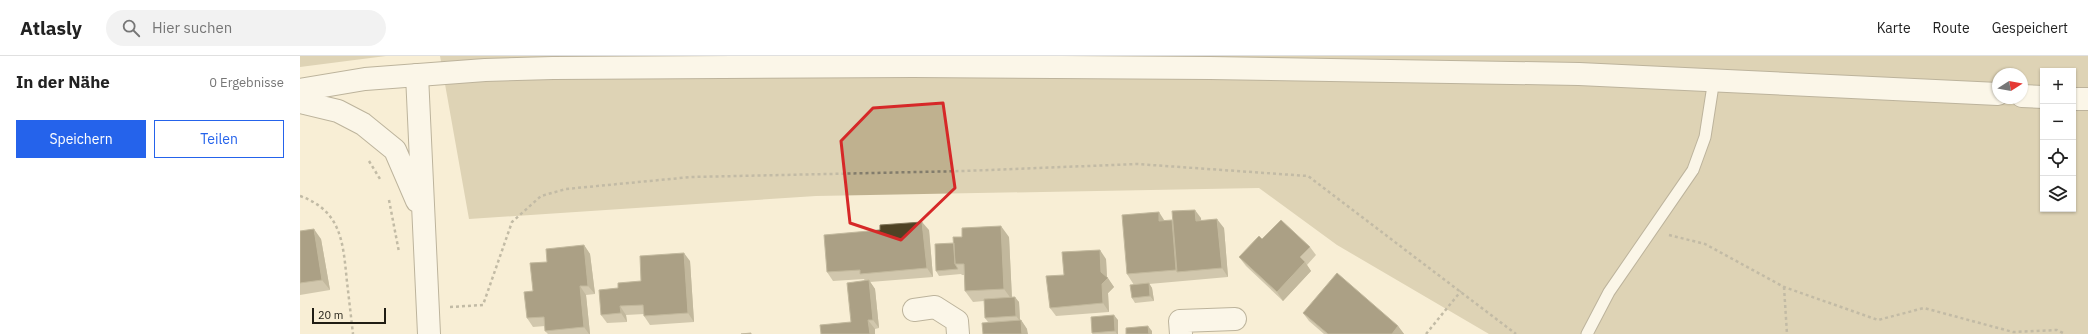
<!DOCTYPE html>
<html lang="de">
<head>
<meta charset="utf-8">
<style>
	body { margin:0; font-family:"IBM Plex Sans",sans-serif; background:#f2f2f2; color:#222 }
	.controls { position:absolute; right:12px; top:12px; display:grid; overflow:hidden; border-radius:0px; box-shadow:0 1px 3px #0004 }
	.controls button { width:36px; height:36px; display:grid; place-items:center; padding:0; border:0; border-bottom:1px solid #e0e0e0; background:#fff; color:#222; font:20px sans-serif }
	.compass { position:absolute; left:1692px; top:12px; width:36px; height:36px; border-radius:50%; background:#fff; box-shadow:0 1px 3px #0004; rotate:79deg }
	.scale { position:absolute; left:12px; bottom:10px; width:74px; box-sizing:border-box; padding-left:4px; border:2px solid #201d14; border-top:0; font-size:11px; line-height:14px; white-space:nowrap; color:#201d14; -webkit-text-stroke:3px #f8eed5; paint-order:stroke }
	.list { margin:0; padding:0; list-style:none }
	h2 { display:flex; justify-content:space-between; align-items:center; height:52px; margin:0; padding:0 16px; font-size:17px }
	h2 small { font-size:13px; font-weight:400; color:#767676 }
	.actions { display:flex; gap:8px; padding:12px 16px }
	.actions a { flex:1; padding:9px 0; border:1px solid #2563eb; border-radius:0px; text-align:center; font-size:14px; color:#2563eb }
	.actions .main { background:#2563eb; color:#fff }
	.icon { flex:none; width:22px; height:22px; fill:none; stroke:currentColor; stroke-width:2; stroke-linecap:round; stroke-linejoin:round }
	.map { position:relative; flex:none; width:1788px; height:278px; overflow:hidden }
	header { display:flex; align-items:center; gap:24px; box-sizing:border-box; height:56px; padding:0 20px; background:#fff; border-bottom:1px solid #e0e0e0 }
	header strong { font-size:19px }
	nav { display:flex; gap:22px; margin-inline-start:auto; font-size:14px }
	.search { width:280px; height:36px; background:#f2f2f2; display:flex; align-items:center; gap:10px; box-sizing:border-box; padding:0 14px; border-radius:22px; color:#767676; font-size:15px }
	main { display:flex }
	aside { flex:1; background:#fff }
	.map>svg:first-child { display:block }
	.forest { fill:#bfb18f; fill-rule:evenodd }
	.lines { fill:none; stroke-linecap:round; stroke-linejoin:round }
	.lane-casing { stroke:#756c57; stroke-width:13 }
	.street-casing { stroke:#756c57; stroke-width:24 }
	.secondary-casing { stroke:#756c57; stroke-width:24 }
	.path { stroke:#827c6c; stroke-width:2.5; stroke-dasharray:3 3; stroke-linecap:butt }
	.lane { stroke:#fff; stroke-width:11 }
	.street { stroke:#fff; stroke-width:22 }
	.secondary { stroke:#fff; stroke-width:22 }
	.wall { fill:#a3987c }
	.shaded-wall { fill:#817659 }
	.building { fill:#4e4224; stroke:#817659 }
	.marked { fill:none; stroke:#d62828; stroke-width:3; stroke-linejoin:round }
</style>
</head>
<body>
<header>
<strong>Atlasly</strong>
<div class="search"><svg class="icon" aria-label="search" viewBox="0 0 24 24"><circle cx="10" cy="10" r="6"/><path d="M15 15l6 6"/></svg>Hier suchen</div>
<nav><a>Karte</a><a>Route</a><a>Gespeichert</a></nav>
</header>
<main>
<aside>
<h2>In der Nähe<small>0 Ergebnisse</small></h2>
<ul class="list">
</ul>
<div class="actions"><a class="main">Speichern</a><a>Teilen</a></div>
</aside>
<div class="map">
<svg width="1788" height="278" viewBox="0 0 1788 278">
	<rect width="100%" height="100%" fill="#f8eed5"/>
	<!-- forest -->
	<path class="forest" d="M0,0H86L0,11Z
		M140,0H1788V278H1189L1037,189L959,132L516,140L169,163ZM1743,15H1773V153H1743ZM1698,18H1722V42H1698Z"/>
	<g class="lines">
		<!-- lane casing -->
		<g class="lane-casing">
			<path id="lane" d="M1287,278L1309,236L1393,114L1405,81L1414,23"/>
		</g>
		<!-- street casing -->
		<g class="street-casing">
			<path id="street" d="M117,19L129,278
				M0,46L38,55L63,68L95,94L117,145
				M614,254L635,251L657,265L658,278
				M881,278L880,265L935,263"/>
		</g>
		<!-- secondary casing -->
		<g class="secondary-casing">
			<path id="secondary" d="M0,34L65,23L185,14L253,12L613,10L910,12L1279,18L1698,38
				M1722,40L1743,41
				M1773,43H1788"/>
		</g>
		<!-- path -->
		<path class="path" d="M69,105L80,123
			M0,140C42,155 43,187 47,226C49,243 51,261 53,278
			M89,144L99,196
			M1369,179L1405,188L1484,231L1578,264L1624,252L1713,276L1757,274L1765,278
			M1484,231L1487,278
			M150,251L183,249L212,166L241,140L266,133L391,121L664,115L837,108L1008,120L1216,278
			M1126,278L1161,235"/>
		<!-- lane -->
		<use href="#lane" class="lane"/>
		<!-- street -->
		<use href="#street" class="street"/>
		<!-- secondary -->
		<use href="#secondary" class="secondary"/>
	</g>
	<!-- wall -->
	<path class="wall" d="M901,162V165L924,172L928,221L849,228L852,232L854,245L835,247L832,242L834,229L827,218L864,164L873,166Z
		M629,174L633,221L570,226L575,233L579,272L575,273V278H521L551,266L565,225L564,223L533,225L527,216Z
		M0,175L21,183L30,234L0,239Z
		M709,181L712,242L719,246L720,264H721L727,273L688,266L685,262L684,245L673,246L665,235L664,219H662L661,218L639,220L636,215L654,187Z
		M962,183L1010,191L1016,199L1007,209L1011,215L983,245L946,210L939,201Z
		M284,189L290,198L295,238L286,239L290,278H248L245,275V270L233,271L227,262L233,235L247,206Z
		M806,203L807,222L814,231L808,237L809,256L756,260L750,252L764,219Z
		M390,205L394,266L350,269L344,260V258L326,259L327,266L307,267L301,259L318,232L341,225Z
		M1003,257L1098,270L1104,278H1024L1009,265Z
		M818,264V278H793L792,277Z"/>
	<!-- shaded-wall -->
	<path class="shaded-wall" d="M895,154L901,162L902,174L896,165Z
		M859,156L866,167L859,165Z
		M917,163L924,172L928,221L922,212Z
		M872,164L879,175L877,216L876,214Z
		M622,166L629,174L633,221L627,212Z
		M701,170L709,181L712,244L704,233Z
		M14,173L21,183L30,234L22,224Z
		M284,189L290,198L295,238L288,230Z
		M800,194L806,203L807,223L808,222L814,231L808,237L809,256L803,247Z
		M384,197L390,205L394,266L388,257Z
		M1005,206L1011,215L983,245L977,236Z
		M569,224L575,233L579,272L573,264Z
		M849,227L852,232L854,245L850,240Z
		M280,230L286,239L290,278H289L284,271Z
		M715,241L719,246L720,265L716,260Z
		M320,250L326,259L327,266L321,257Z
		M814,259L818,264V278H817L815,275Z
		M568,264L575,273V278H570Z
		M721,264L727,273L728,278H722Z
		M848,270L852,275V278H849Z
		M1098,270L1104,278H1092Z"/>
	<!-- building -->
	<path class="building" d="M895,154L896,165L917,163L922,212L877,216L872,155Z
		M859,156V165L872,164L876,214L827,218L822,159Z
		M981,164L1010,191L1000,201L1005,206L977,236L939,201L959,180L962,183Z
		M622,166L627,212L560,218V214L527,216L524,179L580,174V169Z
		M701,170L704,233L665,235L664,208H655L653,181H662V172Z
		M14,173L22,224L0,227V175Z
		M654,187L655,208L658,213L636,215L635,188Z
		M284,189L288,230H280L284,271L245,275L244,261L227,262L224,236L233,235L230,207L247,206L246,193Z
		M800,194L801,216L808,222L802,228L803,247L750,252L746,220L764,219L762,196Z
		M384,197L388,257L344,260L343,249L320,250L321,257L301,259L299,234L318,232V227L341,225L340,200Z
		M1037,217L1098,270L1092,278H1028L1003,257Z
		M569,224L573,264H568L570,278H521L520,269L551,266L547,227Z
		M849,227L850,240L832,242L830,229Z
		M715,241L716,260L685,262L684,243Z
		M814,259L815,275L792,277L791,261Z
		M721,264L722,278H683L682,267Z
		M848,270L849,278H826V272Z
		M451,277V278H441Z"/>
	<!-- marked area -->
	<path d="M0 0H1788V278H0ZM643,47L655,132L601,184L550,167L541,85L573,52Z" fill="#f8eed5" fill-opacity=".55" fill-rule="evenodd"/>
	<path class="marked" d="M643,47L655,132L601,184L550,167L541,85L573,52Z"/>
</svg>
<div class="controls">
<button>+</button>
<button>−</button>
<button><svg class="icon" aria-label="locate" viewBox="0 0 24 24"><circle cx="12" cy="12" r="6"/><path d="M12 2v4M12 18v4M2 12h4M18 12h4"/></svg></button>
<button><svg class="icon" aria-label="layers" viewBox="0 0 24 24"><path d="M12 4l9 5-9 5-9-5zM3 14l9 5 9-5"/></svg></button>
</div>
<svg class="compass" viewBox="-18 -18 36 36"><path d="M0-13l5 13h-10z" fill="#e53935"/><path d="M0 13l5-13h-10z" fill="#767676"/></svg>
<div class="scale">20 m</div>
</div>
</main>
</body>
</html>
